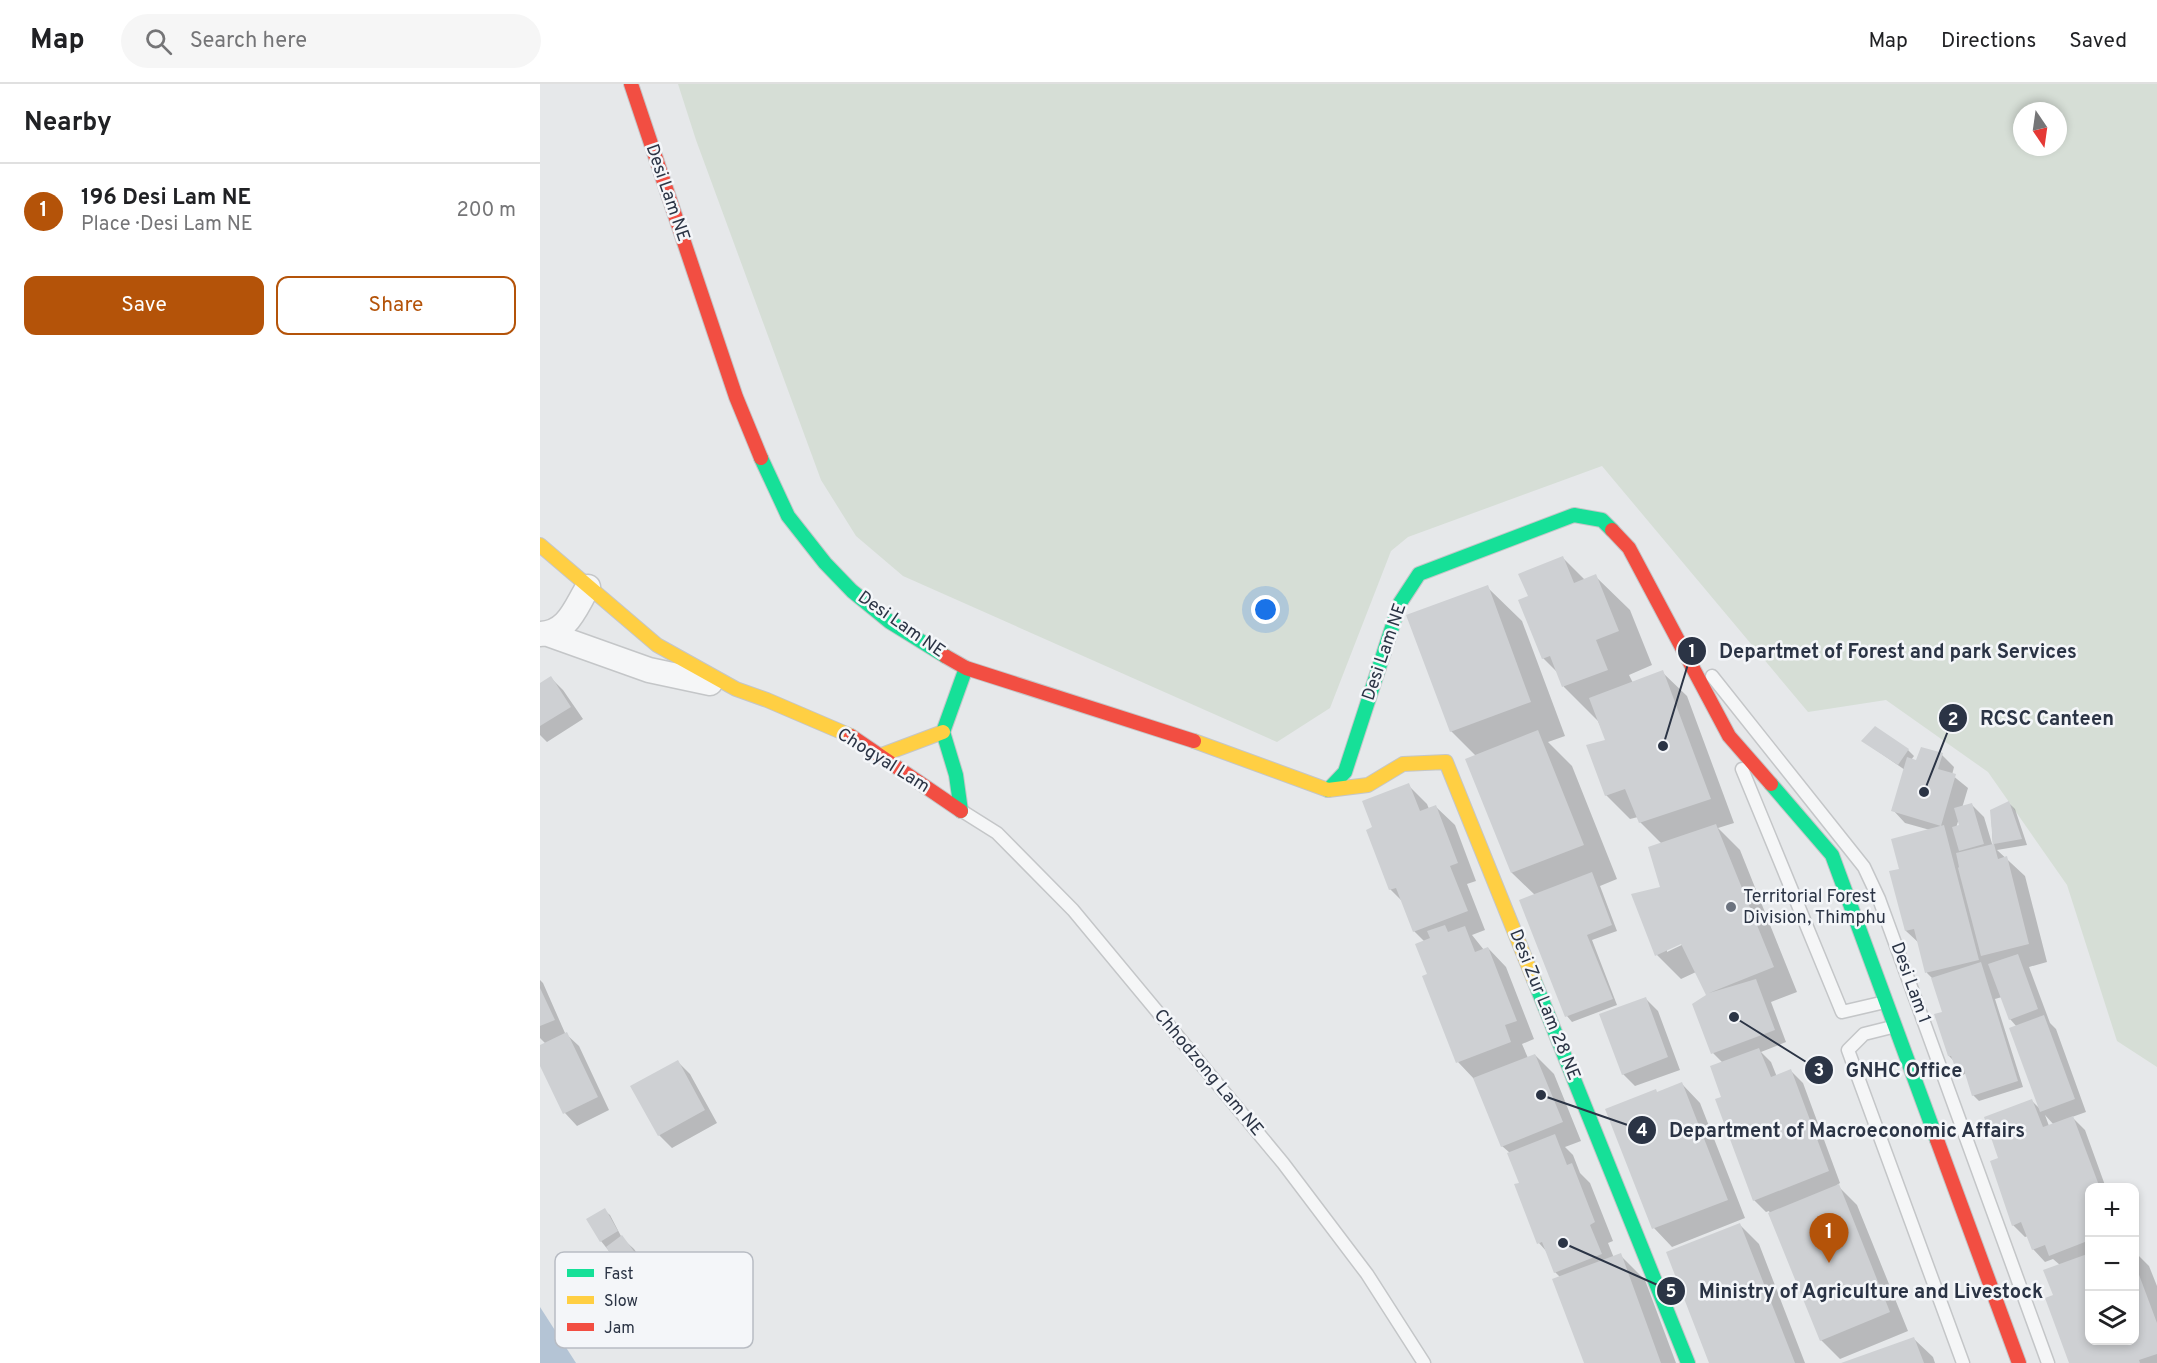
<!DOCTYPE html>
<html lang="en">
<head>
<meta charset="utf-8">
<style>
	body { margin:0; font-family:Overpass,sans-serif; background:#f6f6f6; color:#202124 }
	.controls { position:absolute; right:18px; bottom:18px; display:grid; overflow:hidden; border-radius:12px; box-shadow:0 3px 9px #0003 }
	.controls button { width:54px; height:54px; display:grid; place-items:center; padding:0; border:0; border-bottom:2px solid #e0e0e0; background:#fff; color:#202124; font:30px sans-serif }
	.compass { position:absolute; left:1473px; top:18px; width:54px; height:54px; border-radius:50%; background:#fff; box-shadow:0 3px 9px #0003; rotate:167deg }
	.you { position:absolute; left:726px; top:526px; width:21px; height:21px; margin:-15px; border:4px solid #fff; border-radius:50%; background:#1a73e8; box-shadow:0 0 0 9px #1a73e833 }
	.badge { display:grid; place-items:center; width:39px; height:39px; border-radius:50%; background:#b45309; color:#fff; font-size:20px; font-weight:700 }
	.pin { position:absolute; translate:-50% -50px; filter:drop-shadow(0 2px 3px #0008) }
	.pin::after { content:''; position:absolute; top:32px; width:21px; height:18px; background:inherit; clip-path:polygon(0 0,100% 0,50% 100%) }
	.list { margin:0; padding:0; list-style:none }
	h2 { display:flex; justify-content:space-between; align-items:center; height:78px; margin:0; padding:0 24px; font-size:26px }
	h2 small { font-size:20px; font-weight:400; color:#757577 }
	.list li { display:grid; grid-template-columns:39px 1fr auto; gap:18px; align-items:center; box-sizing:border-box; height:96px; padding:0 24px; border-top:2px solid #e0e0e0 }
	.list b { display:block; font-size:22px; white-space:nowrap }
	.list p { margin:0; font-size:20px; white-space:nowrap; color:#757577 }
	.list em { font-size:20px; font-style:normal; color:#757577 }
	.actions { display:flex; gap:12px; padding:18px 24px }
	.actions a { flex:1; padding:14px 0; border:2px solid #b45309; border-radius:12px; text-align:center; font-size:21px; color:#b45309 }
	.actions .main { background:#b45309; color:#fff }
	.icon { flex:none; width:33px; height:33px; fill:none; stroke:currentColor; stroke-width:2; stroke-linecap:round; stroke-linejoin:round }
	.map { position:relative; flex:none; width:1617px; height:1279px; overflow:hidden }
	header { display:flex; align-items:center; gap:36px; box-sizing:border-box; height:84px; padding:0 30px; background:#fff; border-bottom:2px solid #e0e0e0 }
	header strong { font-size:28px }
	nav { display:flex; gap:33px; margin-inline-start:auto; font-size:21px }
	.search { width:420px; height:54px; background:#f6f6f6; display:flex; align-items:center; gap:15px; box-sizing:border-box; padding:0 21px; border-radius:33px; color:#757577; font-size:22px }
	main { display:flex }
	aside { flex:1; background:#fff }
	.map>svg:first-child { display:block }
	.green { fill:#d6ded6; fill-rule:evenodd }
	.water { fill:#b4c4d5 }
	.shadow { fill:#0003; fill-rule:evenodd }
	.building { fill:#ced0d3 }
	.lines { fill:none; stroke-linecap:round; stroke-linejoin:round }
	.lane-casing { stroke:#c4c6c8; stroke-width:15 }
	.street-casing { stroke:#c4c6c8; stroke-width:27 }
	.fast-casing { stroke:#c4c6c8; stroke-width:16 }
	.slow-casing { stroke:#c4c6c8; stroke-width:16 }
	.jam-casing { stroke:#c4c6c8; stroke-width:16 }
	.lane { stroke:#f5f6f7; stroke-width:12 }
	.street { stroke:#f5f6f7; stroke-width:24 }
	.fast { stroke:#16e098; stroke-width:14 }
	.slow { stroke:#ffcf43; stroke-width:14 }
	.jam { stroke:#f24e42; stroke-width:14 }
	.poi-dot { fill:#6c737f; stroke:#f4f6f9; stroke-width:2 }
	.labels { text-anchor:middle; dominant-baseline:central; stroke-width:5; stroke-linejoin:round; paint-order:stroke }
	.street-label { font-size:18px; fill:#2b3445; stroke:#f4f6f9 }
	.poi-label { font-size:18px; fill:#2b3445; stroke:#f4f6f9; text-anchor:start }
	.key { fill:#f4f6f9; stroke:#b8bcc3; stroke-width:1.5 }
	.key-label { font-size:16px; fill:#2b3445 }
	.leader { fill:none; stroke:#2b3445; stroke-width:2 }
	.callout-dot { fill:#2b3445; stroke:#f4f6f9; stroke-width:2 }
	.mark-label { font-size:18px; text-anchor:middle; font-weight:bold; fill:#fff }
	.callout-label { font-size:20px; text-anchor:middle; font-weight:bold; fill:#2b3445; stroke:#f4f6f9; stroke-width:5; stroke-linejoin:round; paint-order:stroke }
</style>
</head>
<body>
<header>
<strong>Map</strong>
<div class="search"><svg class="icon" aria-label="search" viewBox="0 0 24 24"><circle cx="10" cy="10" r="6"/><path d="M15 15l6 6"/></svg>Search here</div>
<nav><a>Map</a><a>Directions</a><a>Saved</a></nav>
</header>
<main>
<aside>
<h2>Nearby<small></small></h2>
<ul class="list">
<li><span class="badge">1</span><div><b>196 Desi Lam NE</b><p>Place · Desi Lam NE</p></div><em>200 m</em></li>
</ul>
<div class="actions"><a class="main">Save</a><a>Share</a></div>
</aside>
<div class="map">
<svg width="1617" height="1279" viewBox="0 0 1617 1279">
	<rect width="100%" height="100%" fill="#e6e8ea"/>
	<!-- green -->
	<path class="green" d="M138,0H1617V983L1577,957L1527,801L1448,688L1346,616L1268,628L1062,382L868,453L851,467L790,624L737,658L363,492L316,452L281,396L156,56ZM1482,27H1518V63H1482Z"/>
	<!-- water -->
	<path class="water" d="M0,1223L36,1279H0Z"/>
	<!-- shadow -->
	<path class="shadow" d="M1023,474L1045,496L1055,492L1090,526L1112,581L1089,591L1093,599L1122,588L1147,612L1194,739L1178,744L1200,766L1257,908L1231,918L1246,958L1221,968L1231,978L1237,993L1251,987L1263,999L1300,1099L1297,1101L1317,1121L1368,1247L1300,1275L1281,1256L1229,1127L1226,1128L1214,1116L1183,1014V979L1173,969L1168,911L1156,888L1141,895L1117,871L1122,760L1100,738L1098,733L1090,735L1066,711L1067,657L1058,637L1024,603L1019,590L1003,574L990,513ZM1147,855L1148,858L1127,868V865Z
		M947,503L982,537L1025,652L1008,658L1032,682L1077,795L1060,802L1077,847L1052,856L1077,921L1032,938L1027,932L981,817L995,811L972,789L927,675L936,672L911,647Z
		M11,594L23,606L43,635L7,658L0,651V601Z
		M1323,657L1368,666L1374,672L1371,676L1377,678L1402,671L1414,683L1412,691L1428,704L1422,724L1432,721L1444,733L1453,763L1451,727L1469,719L1475,725L1487,761L1457,766L1485,792L1507,878L1489,883L1510,939L1516,945L1546,1028L1532,1033L1545,1046L1566,1104H1550V1256H1594V1167L1609,1182L1617,1202V1279H1531L1514,1212L1520,1181L1513,1175L1505,1178L1493,1165L1488,1152L1485,1153L1473,1141L1460,1075L1492,1017L1500,1025L1477,943L1470,935L1462,913L1455,915L1483,1003L1439,1017L1433,1011L1426,989L1423,991L1417,985L1414,977L1409,972L1404,928L1393,895L1387,889L1380,860L1366,847L1361,786L1390,746L1365,739L1353,726L1365,686ZM1419,734L1421,742L1416,744ZM1505,1031L1514,1041L1509,1042Z
		M868,701L887,720L889,725L896,723L915,741L936,797L927,800L945,846L932,851L944,866L948,864L966,883L994,955L982,960L988,974L995,971L1014,990L1041,1057L1025,1063L1033,1071L1040,1089L1050,1099L1073,1157L1068,1159L1074,1174L1080,1171L1105,1196L1136,1279H1045L1020,1193L1015,1188L1007,1168L999,1159L976,1101L981,1100L970,1069L962,1062L935,996L918,978L889,891L884,857L874,847L863,818L850,805L834,744Z
		M0,896L3,899L25,949L39,962L69,1026L37,1042L25,1029L0,978V962L6,960L0,954Z
		M1105,914L1118,927L1140,986L1095,1002L1083,990Z
		M138,978L150,990L177,1039L132,1064L119,1051Z
		M1142,1000L1160,1019L1205,1134L1132,1163L1114,1144L1118,1009Z
		M64,1126L70,1131L82,1154L94,1165L121,1202L107,1212L95,1200L61,1157Z
		M1200,1141L1219,1160L1265,1279H1171Z
		M1374,1255L1393,1273L1395,1279H1305Z"/>
	<!-- building -->
	<path class="building" d="M1023,472L1034,499L1056,490L1079,547L1056,556L1068,586L1022,603L1010,572L1002,575L978,516L988,512L978,490Z
		M948,501L991,618L910,648L866,531Z
		M1123,586L1171,715L1099,739L1085,705L1065,712L1046,661L1065,656L1049,614Z
		M11,592L31,623L0,642V599Z
		M1335,642L1369,665L1358,681L1321,657Z
		M998,646L1044,761L971,789L925,675Z
		M1381,663L1403,669L1398,685L1416,690L1401,742L1351,727L1367,673L1376,676Z
		M869,699L880,727L896,721L918,779L910,782L928,827L873,848L856,804L849,806L826,746L832,743L822,717Z
		M1469,717L1482,755L1454,760L1458,775L1467,772L1489,860L1441,872L1418,784L1419,783L1416,769L1453,760L1450,726Z
		M1432,719L1444,760L1419,767L1412,743L1419,741L1414,724Z
		M1176,740L1234,883L1169,909L1216,895L1235,946L1171,970L1152,920L1166,911L1141,860L1115,872L1091,810L1120,803L1108,763Z
		M1404,741L1439,876L1385,889L1374,845L1365,847L1349,787L1359,785L1351,755Z
		M1052,788L1072,841L1047,851L1073,915L1025,933L979,816Z
		M905,841L908,848L925,842L935,868L948,863L977,937L965,941L971,958L916,979L882,892L887,890L875,860L890,854L887,847Z
		M1478,870L1498,925L1469,936L1448,880Z
		M1441,878L1478,997L1432,1012L1423,983L1416,986L1411,972H1408L1394,930L1402,928L1391,894Z
		M0,904L15,936L0,942Z
		M1106,913L1128,973L1082,991L1059,930Z
		M1504,931L1535,1015L1500,1028L1469,944Z
		M27,948L58,1013L23,1030L0,982V961Z
		M1219,964L1231,993L1251,985L1289,1087L1213,1117L1175,1015L1181,1013L1170,982Z
		M995,970L1023,1038L961,1063L933,994Z
		M138,976L165,1026L118,1052L90,1002Z
		M1142,998L1188,1116L1112,1145L1065,1025L1116,1005L1117,1008Z
		M1492,1015L1503,1043L1533,1032L1560,1104H1550V1156L1509,1172L1505,1161L1492,1166L1481,1138L1472,1142L1450,1077L1458,1074L1444,1033Z
		M1015,1050L1027,1081L1032,1079L1055,1138L1050,1141L1062,1170L1014,1189L1002,1158L997,1160L974,1100L979,1099L967,1069Z
		M1299,1100L1350,1228L1280,1257L1228,1129Z
		M65,1124L78,1147L60,1158L46,1135Z
		M1200,1139L1255,1279H1169L1126,1168Z
		M82,1151L110,1189L94,1201L66,1163Z
		M1081,1169L1121,1279H1044L1012,1195Z
		M1550,1169V1256H1594L1595,1180L1617,1239V1270L1599,1276L1600,1279H1529L1505,1214L1513,1211L1503,1186Z
		M1374,1253L1384,1279H1301Z"/>
	<g class="lines">
		<!-- lane casing -->
		<g class="lane-casing">
			<path id="lane" d="M1172,592L1324,783L1339,815L1508,1279
				M1202,685L1302,928L1345,918
				M422,727L457,749L533,826L743,1079L827,1190L884,1279
				M1352,943L1324,950L1308,966L1423,1279"/>
		</g>
		<!-- street casing -->
		<g class="street-casing">
			<path id="street" d="M0,550C28,549 35,524 48,503
				M8,550L109,586L170,599"/>
		</g>
		<!-- fast casing -->
		<g class="fast-casing">
			<path id="fast" d="M221,374L248,432L285,479L312,507L350,538L405,572
				M1231,700L1292,771L1397,1056
				M788,706L805,688L860,519L879,490L1034,431L1062,436L1072,446
				M421,727L416,691L403,648L426,584
				M994,896L1148,1279"/>
		</g>
		<!-- slow casing -->
		<g class="slow-casing">
			<path id="slow" d="M0,461L117,561L196,605L227,616L311,652
				M654,657L788,706L828,701L863,680L906,678L994,896
				M339,672L403,648"/>
		</g>
		<!-- jam casing -->
		<g class="jam-casing">
			<path id="jam" d="M91,0L196,313L221,374
				M1072,446L1089,464L1189,652L1231,700
				M405,572L426,584L654,657
				M311,652L421,727
				M1397,1056L1479,1279"/>
		</g>
		<!-- lane -->
		<use href="#lane" class="lane"/>
		<!-- street -->
		<use href="#street" class="street"/>
		<!-- fast -->
		<use href="#fast" class="fast"/>
		<!-- slow -->
		<use href="#slow" class="slow"/>
		<!-- jam -->
		<use href="#jam" class="jam"/>
	</g>
	<!-- markers -->
	<circle class="poi-dot" cx="1191" cy="823" r="6"/>
	<g class="labels">
		<!-- street labels -->
		<g class="street-label">
			<text transform="translate(127 109) rotate(71)">Desi Lam NE</text>
			<text transform="translate(361 541) rotate(35)">Desi Lam NE</text>
			<text transform="translate(845 568) rotate(-71)">Desi Lam NE</text>
			<text transform="translate(343 677) rotate(32)">Chogyal Lam</text>
			<text transform="translate(1370 899) rotate(70)">Desi Lam 1</text>
			<text transform="translate(1004 921) rotate(68)">Desi Zur Lam 28 NE</text>
			<text transform="translate(668 989) rotate(50)">Chhodzong Lam NE</text>
		</g>
		<!-- poi labels -->
		<g class="poi-label">
			<text x="1203" y="813">Territorial Forest<tspan x="1203" dy="21">Division, Thimphu</tspan></text>
		</g>
	</g>
	<!-- legend -->
	<rect x="15" y="1168" width="198" height="96" rx="9" class="key"/>
	<rect x="27" y="1185" width="27" height="8" fill="#16e098"/>
	<rect x="27" y="1212" width="27" height="8" fill="#ffcf43"/>
	<rect x="27" y="1239" width="27" height="8" fill="#f24e42"/>
	<g class="key-label">
		<text x="64" y="1195">Fast</text>
		<text x="64" y="1222">Slow</text>
		<text x="64" y="1249">Jam</text>
	</g>
	<!-- callouts -->
	<path class="leader" d="M1123 662L1152 567M1384 708L1413 634M1194 933L1279 986M1001 1011L1102 1046M1023 1159L1131 1207"/>
	<g class="callout-dot">
		<circle cx="1123" cy="662" r="6"/>
		<circle cx="1384" cy="708" r="6"/>
		<circle cx="1194" cy="933" r="6"/>
		<circle cx="1001" cy="1011" r="6"/>
		<circle cx="1023" cy="1159" r="6"/>
		<circle cx="1152" cy="567" r="15"/>
		<circle cx="1413" cy="634" r="15"/>
		<circle cx="1279" cy="986" r="15"/>
		<circle cx="1102" cy="1046" r="15"/>
		<circle cx="1131" cy="1207" r="15"/>
	</g>
	<g class="mark-label">
		<text x="1152" y="573">1</text>
		<text x="1413" y="641">2</text>
		<text x="1279" y="992">3</text>
		<text x="1102" y="1052">4</text>
		<text x="1131" y="1213">5</text>
	</g>
	<g class="callout-label">
		<text x="1358" y="574">Departmet of Forest and park Services</text>
		<text x="1507" y="641">RCSC Canteen</text>
		<text x="1364" y="993">GNHC Office</text>
		<text x="1307" y="1053">Department of Macroeconomic Affairs</text>
		<text x="1331" y="1214">Ministry of Agriculture and Livestock</text>
	</g>
</svg>
<div class="controls">
<button>+</button>
<button>−</button>
<button><svg class="icon" aria-label="layers" viewBox="0 0 24 24"><path d="M12 4l9 5-9 5-9-5zM3 14l9 5 9-5"/></svg></button>
</div>
<svg class="compass" viewBox="-18 -18 36 36"><path d="M0-13l5 13h-10z" fill="#e53935"/><path d="M0 13l5-13h-10z" fill="#757577"/></svg>
<div class="you"></div>
<div class="pin badge" style="left:1289px;top:1179px">1</div>
</div>
</main>
</body>
</html>
